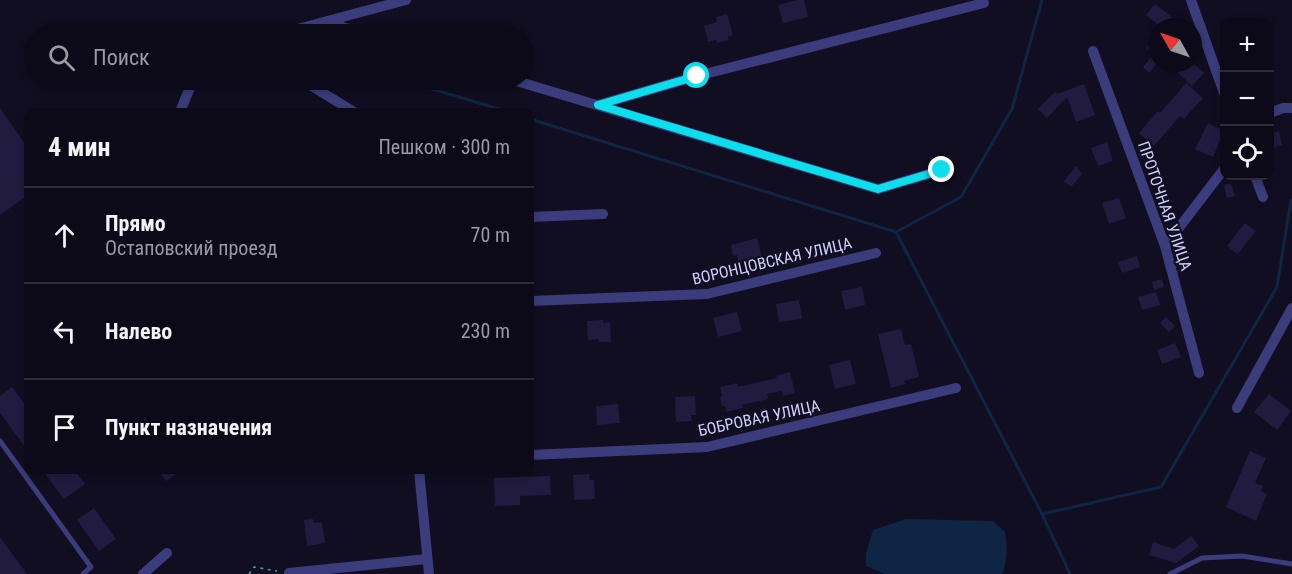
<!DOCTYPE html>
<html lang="ru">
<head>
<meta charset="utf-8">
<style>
	body { margin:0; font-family:"Roboto Condensed",sans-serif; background:#151321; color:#f1f3f6 }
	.controls { position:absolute; right:18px; top:18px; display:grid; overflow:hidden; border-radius:12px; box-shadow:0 3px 9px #0003 }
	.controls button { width:54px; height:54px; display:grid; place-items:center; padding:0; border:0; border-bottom:2px solid #2c2b37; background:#0c0a18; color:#f1f3f6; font:30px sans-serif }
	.compass { position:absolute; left:1148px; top:18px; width:54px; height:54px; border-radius:50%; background:#0c0a18; box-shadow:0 3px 9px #0003; rotate:310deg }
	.stop { position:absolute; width:18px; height:18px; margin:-14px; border:4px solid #0cdfec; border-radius:50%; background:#fff }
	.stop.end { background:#0cdfec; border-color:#fff; box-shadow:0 2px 6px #0008 }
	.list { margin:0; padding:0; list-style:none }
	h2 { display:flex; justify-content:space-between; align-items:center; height:78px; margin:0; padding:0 24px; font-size:26px }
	h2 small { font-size:20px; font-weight:400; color:#9a9aa2 }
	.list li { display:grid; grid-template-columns:39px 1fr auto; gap:18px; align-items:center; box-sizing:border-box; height:96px; padding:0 24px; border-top:2px solid #2c2b37 }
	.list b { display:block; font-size:22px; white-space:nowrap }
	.list p { margin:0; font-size:20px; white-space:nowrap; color:#9a9aa2 }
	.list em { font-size:20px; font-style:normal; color:#9a9aa2 }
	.icon { flex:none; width:33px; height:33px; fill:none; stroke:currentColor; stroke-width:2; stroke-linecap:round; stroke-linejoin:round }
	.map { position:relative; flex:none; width:1292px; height:574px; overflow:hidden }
	.search { position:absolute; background:#0c0a18; box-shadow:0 3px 9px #0003; left:24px; top:24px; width:510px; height:66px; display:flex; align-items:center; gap:15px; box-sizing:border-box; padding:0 21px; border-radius:33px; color:#9a9aa2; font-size:22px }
	.panel { position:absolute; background:#0c0a18; box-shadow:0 3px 9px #0003; left:24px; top:108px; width:510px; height:366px; border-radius:12px }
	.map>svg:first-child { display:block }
	.water { fill:#0e2543 }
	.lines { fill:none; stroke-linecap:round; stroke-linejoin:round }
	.stream { stroke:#0e2543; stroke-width:3 }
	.building { fill:#211b40 }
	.path { stroke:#34ac9f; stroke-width:1.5; stroke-dasharray:3 4.5; stroke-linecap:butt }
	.service { stroke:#3b3c7c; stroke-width:5 }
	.minor { stroke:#3b3c7c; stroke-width:10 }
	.route { stroke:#0cdfec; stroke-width:8 }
	.labels { text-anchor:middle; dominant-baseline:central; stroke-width:4.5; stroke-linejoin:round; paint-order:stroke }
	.street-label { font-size:16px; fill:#d2cffd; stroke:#100e20 }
</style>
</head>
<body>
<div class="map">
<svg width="1292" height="574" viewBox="0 0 1292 574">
	<rect width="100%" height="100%" fill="#100e20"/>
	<!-- water -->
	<path class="water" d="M906,519L993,521L1005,532C1007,546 1008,561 1002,574H885L866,566V553L873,530Z"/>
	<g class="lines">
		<!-- stream -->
		<path class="stream" d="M402,80L509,112
			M530,119L896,232L1042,514L1070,574
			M896,232L961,197L1012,109L1042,0
			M1042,514L1161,487L1277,287L1291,200"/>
	</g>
	<!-- building -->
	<path class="building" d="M797,0H804L808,17L783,23L778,5Z
		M1155,4L1185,27H1161L1146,15Z
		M727,14L733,35L728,37V40L717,43L716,40L708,42L704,26L717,22L716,17Z
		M1157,35V49L1153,54L1146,48Z
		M1152,56L1157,60V63L1149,73L1143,67Z
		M1167,63H1193L1204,73L1192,86Z
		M1186,83L1203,98L1184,119L1180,116L1154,146L1139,133L1158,111L1160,113Z
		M1084,84L1095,115L1076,122L1067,97L1047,118L1038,109L1055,92L1057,94Z
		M0,108L28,148V195L0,215Z
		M1208,123L1224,131L1213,157L1195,149Z
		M1279,131L1282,145L1269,149V134Z
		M1107,142L1113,161L1098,166L1091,148Z
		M1076,166L1082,174L1071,187L1064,181Z
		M1231,183L1235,196L1227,198L1224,185Z
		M1119,198L1126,218L1109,224L1102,203Z
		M1245,223L1256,231L1238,254L1227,246Z
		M757,238L762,258L739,263L737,255L733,256L731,245Z
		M1137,256L1140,267L1122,273L1118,262Z
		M1162,279L1164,287L1154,290L1152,282Z
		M862,287L865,305L845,310L841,291Z
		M1156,292L1160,305L1142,310L1138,297Z
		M799,300L802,319L779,322L776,304Z
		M737,312L742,331L718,337L713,318Z
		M1166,317L1175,326L1169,332L1160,323Z
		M603,320V323L610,322L611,342H599V339L588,340L587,321Z
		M901,329L905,345L911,344L919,377L904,381L905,384L891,388L878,334Z
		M1175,343L1181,357L1162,364L1157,350Z
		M850,360L856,384L835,389L829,365Z
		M790,372L795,393L783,396L782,391L767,394L768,399L742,405L743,408L726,412L725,406H722L720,397L722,396L720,387L737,383L738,387L777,378L776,376Z
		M12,387L28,408V451L0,413V396Z
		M1269,394L1291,411L1277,430L1254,412Z
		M695,396L696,415H691L692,421L676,422L675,397Z
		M618,404L620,423L597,425L596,406Z
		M1250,451L1266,458L1255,483L1263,486L1261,491L1267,494L1256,521L1226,507Z
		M42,470H74L85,484L64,499Z
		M158,470H182L166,481Z
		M589,474L590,480H594L595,499L574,500L573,475Z
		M550,476L551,495L520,496V505L495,506L494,478Z
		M94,508L116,539L99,551L77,520Z
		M313,519L314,523L322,522L325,543L307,546L304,520Z
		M1191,536L1199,546L1176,563L1149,555L1153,542L1174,549Z
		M0,537L27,574H0Z"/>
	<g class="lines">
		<!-- path -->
		<path class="path" d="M249,574L254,567L277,571"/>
		<!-- service -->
		<path class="service" d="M0,441L91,567L83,574
			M1170,574L1202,558L1242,556L1292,564"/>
		<!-- minor -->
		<path class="minor" d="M1191,0L1224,93
			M326,22L366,34
			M279,34L406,0
			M1093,51L1165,246L1199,373
			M302,80L354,112
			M513,80L878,189L942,170
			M598,105L697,76L984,3
			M180,112L193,80
			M1270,113L1283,108H1292
			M1255,176L1263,197
			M530,217L603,214
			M1165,246L1224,169
			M530,301L707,294L876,253
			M1237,408L1292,308
			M530,455L707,447L956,388
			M419,470L429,574
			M289,573L427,559
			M143,574L167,553"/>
	</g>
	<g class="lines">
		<!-- route -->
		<path class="route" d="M697,76L598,105L878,189L942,170"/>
	</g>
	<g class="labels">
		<!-- street labels -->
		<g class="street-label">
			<text transform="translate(1165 206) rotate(71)">ПРОТОЧНАЯ УЛИЦА</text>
			<text transform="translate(772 261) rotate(-13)">ВОРОНЦОВСКАЯ УЛИЦА</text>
			<text transform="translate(759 418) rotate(-12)">БОБРОВАЯ УЛИЦА</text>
		</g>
	</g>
</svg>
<div class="controls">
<button>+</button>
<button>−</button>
<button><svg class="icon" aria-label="locate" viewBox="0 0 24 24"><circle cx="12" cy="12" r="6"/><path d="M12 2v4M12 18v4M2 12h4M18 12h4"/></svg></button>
</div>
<svg class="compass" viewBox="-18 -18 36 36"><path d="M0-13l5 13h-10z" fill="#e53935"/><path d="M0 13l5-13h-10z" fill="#9a9aa2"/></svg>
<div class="stop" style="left:697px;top:76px"></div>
<div class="stop end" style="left:942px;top:170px"></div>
<div class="search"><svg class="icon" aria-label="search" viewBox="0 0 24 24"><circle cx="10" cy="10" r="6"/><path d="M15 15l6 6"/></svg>Поиск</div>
<section class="panel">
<h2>4 мин<small>Пешком · 300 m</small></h2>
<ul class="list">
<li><svg class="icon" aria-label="ahead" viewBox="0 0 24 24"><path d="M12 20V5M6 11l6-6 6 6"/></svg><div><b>Прямо</b><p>Остаповский проезд</p></div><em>70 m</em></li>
<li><svg class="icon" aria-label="left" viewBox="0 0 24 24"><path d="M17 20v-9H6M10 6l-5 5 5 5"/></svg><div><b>Налево</b></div><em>230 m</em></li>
<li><svg class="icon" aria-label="arrive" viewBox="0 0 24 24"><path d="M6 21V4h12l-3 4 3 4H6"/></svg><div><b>Пункт назначения</b></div></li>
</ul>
</section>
</div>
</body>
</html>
